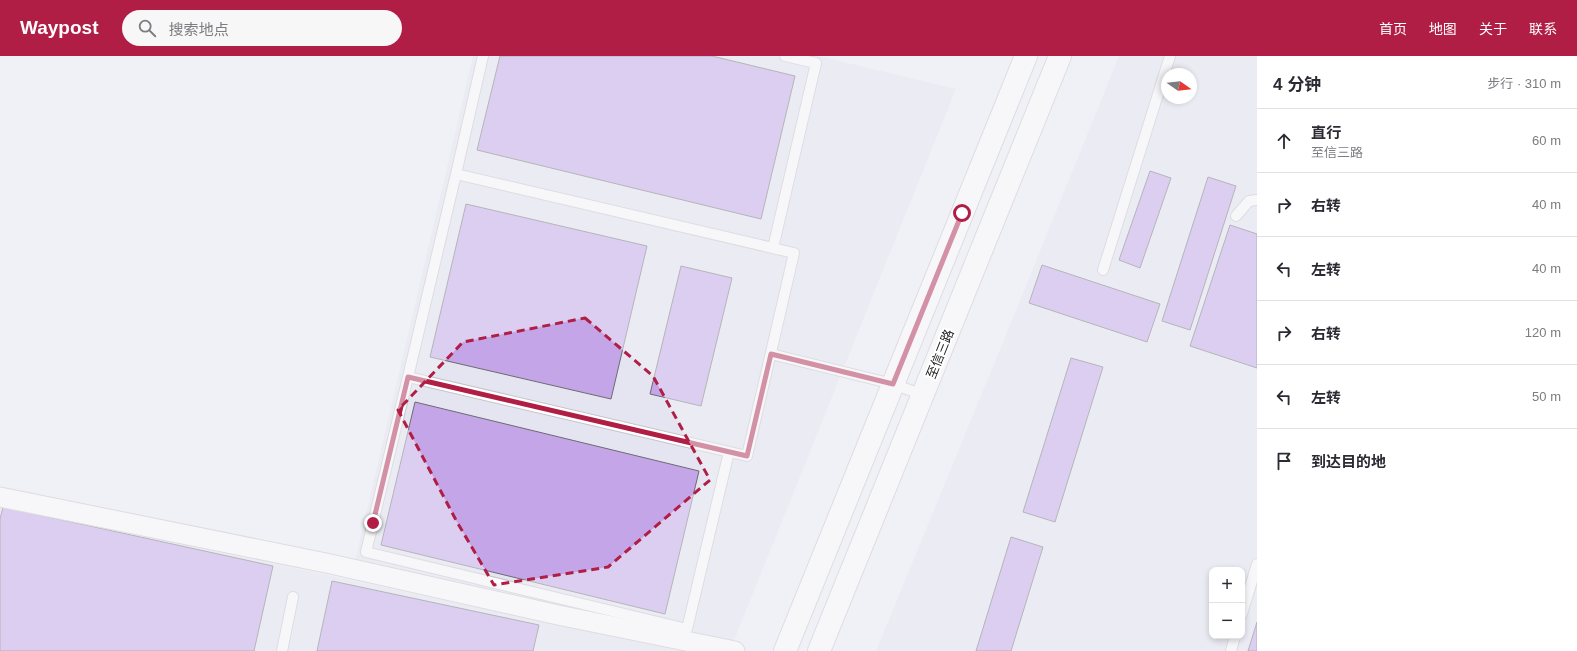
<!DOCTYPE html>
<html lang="zh">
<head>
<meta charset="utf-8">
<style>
	body { margin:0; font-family:Arial,"Noto Sans SC",sans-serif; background:#f7f7f7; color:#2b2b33 }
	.controls { position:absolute; right:12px; bottom:12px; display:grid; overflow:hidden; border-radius:8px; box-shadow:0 2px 6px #0003 }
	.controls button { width:36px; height:36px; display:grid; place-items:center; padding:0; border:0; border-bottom:1px solid #e1e1e2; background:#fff; color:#2b2b33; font:20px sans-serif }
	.compass { position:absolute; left:1161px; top:12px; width:36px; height:36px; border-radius:50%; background:#fff; box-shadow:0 2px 6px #0003; rotate:104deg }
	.stop { position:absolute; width:12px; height:12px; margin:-9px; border:3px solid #b01d45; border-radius:50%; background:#fff }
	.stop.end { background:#b01d45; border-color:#fff; box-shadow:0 1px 4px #0008 }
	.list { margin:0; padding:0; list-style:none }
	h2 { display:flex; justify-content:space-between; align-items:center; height:52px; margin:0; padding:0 16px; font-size:17px }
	h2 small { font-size:13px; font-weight:400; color:#7c7c81 }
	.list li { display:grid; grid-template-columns:26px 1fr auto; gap:12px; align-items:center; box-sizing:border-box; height:64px; padding:0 16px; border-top:1px solid #e1e1e2 }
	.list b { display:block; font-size:15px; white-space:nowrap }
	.list p { margin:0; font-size:13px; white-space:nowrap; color:#7c7c81 }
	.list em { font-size:13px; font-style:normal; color:#7c7c81 }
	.icon { flex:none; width:22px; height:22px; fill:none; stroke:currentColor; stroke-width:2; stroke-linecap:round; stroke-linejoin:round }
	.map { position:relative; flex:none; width:1257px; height:595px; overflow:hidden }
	header { display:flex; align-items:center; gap:24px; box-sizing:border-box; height:56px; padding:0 20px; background:#b01d45; color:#fff }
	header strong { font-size:19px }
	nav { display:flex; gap:22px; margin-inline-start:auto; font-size:14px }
	.search { width:280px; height:36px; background:#f7f7f7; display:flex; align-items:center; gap:10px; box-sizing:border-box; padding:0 14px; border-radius:22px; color:#7c7c81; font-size:15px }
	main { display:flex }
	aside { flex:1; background:#fff }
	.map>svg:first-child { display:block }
	.built { fill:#e4e5f1; fill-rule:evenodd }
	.building { fill:#c4a5e8; stroke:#6d6b6f }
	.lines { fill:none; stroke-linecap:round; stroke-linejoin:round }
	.service-casing { stroke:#c5c5c9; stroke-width:12 }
	.minor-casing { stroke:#c5c5c9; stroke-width:21 }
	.primary-casing { stroke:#c5c5c9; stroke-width:24 }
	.service { stroke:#fff; stroke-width:10 }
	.minor { stroke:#fff; stroke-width:19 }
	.primary { stroke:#fff; stroke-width:22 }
	.route { stroke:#b01d45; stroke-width:5 }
	.marked { fill:none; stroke:#b01d45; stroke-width:3; stroke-dasharray:8 5; stroke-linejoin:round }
	.labels { text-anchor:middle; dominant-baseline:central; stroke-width:4; stroke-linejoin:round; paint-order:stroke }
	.street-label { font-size:13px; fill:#242425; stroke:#fff }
</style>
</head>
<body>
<header>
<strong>Waypost</strong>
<div class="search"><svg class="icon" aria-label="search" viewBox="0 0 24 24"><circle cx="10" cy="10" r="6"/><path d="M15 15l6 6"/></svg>搜索地点</div>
<nav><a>首页</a><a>地图</a><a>关于</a><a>联系</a></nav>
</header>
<main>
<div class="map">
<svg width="1257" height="595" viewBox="0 0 1257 595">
	<rect width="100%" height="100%" fill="#f0f1f5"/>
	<!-- built -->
	<path class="built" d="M473,0H819L956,33L733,587L355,505Z
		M1119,0H1257V595H876L1019,247ZM1167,18H1191V42H1167ZM1212,514H1242V580H1212Z
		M0,449L682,595H0Z"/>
	<!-- building -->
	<path class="building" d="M500,0H712L795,20L761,163L477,94Z
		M1150,115L1171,122L1140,212L1119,204Z
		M1208,121L1236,130L1190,274L1162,265Z
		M466,148L647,190L611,343L430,301Z
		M1230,169L1257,178V312L1190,290Z
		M1042,209L1160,248L1147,286L1029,247Z
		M681,210L732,222L701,350L650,338Z
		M1071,302L1103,311L1055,466L1023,456Z
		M415,346L699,415L665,558L381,489Z
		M3,451L273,510L254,595H0V463Z
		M1011,481L1043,491L1011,595H976Z
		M332,525L539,569L533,595H317Z
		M1257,566V595H1248Z"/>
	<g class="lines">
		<!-- service casing -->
		<g class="service-casing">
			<path id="service" d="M456,118L794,197L747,400L408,321Z
				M456,118L483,0
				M1236,160L1249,145L1257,144
				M773,192L816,7L785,0
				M1103,214L1170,0
				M771,298L893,328L923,339
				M408,321L366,496L687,573L729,396
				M1242,558L1257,508
				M282,595L293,541
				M1231,595L1235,580"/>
		</g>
		<!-- minor casing -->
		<g class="minor-casing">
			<path id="minor" d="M0,441L326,507L558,559L735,595"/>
		</g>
		<!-- primary casing -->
		<g class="primary-casing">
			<path id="primary" d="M785,595L1026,0
				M819,595L1060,0"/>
		</g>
		<!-- service -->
		<use href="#service" class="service"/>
		<!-- minor -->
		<use href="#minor" class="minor"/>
		<!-- primary -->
		<use href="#primary" class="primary"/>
	</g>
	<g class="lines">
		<!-- route -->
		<path class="route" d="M373,467L408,321L747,400L771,298L893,328L962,157"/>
	</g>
	<!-- marked area -->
	<path d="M0 0H1257V595H0ZM585,262L653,320L710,424L608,511L494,529L457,466L398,354L463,286Z" fill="#f0f1f5" fill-opacity=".55" fill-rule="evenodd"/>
	<path class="marked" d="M585,262L653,320L710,424L608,511L494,529L457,466L398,354L463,286Z"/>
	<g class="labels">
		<!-- street labels -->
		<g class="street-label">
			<text transform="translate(940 298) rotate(-68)">至信三路</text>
		</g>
	</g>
</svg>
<div class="controls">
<button>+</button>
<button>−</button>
</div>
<svg class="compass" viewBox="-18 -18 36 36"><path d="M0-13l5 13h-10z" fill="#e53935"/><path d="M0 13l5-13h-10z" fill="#7c7c81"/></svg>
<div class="stop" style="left:962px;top:157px"></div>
<div class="stop end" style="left:373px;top:467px"></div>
</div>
<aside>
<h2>4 分钟<small>步行 · 310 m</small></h2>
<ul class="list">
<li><svg class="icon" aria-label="ahead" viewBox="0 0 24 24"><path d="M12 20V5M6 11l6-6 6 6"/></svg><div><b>直行</b><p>至信三路</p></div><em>60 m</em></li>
<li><svg class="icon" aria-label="right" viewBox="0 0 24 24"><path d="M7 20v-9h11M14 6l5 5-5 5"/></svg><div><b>右转</b></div><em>40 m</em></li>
<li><svg class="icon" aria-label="left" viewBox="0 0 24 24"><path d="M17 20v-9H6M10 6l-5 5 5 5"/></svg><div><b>左转</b></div><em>40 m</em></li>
<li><svg class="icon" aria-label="right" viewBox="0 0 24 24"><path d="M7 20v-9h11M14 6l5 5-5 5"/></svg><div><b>右转</b></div><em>120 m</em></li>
<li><svg class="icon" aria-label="left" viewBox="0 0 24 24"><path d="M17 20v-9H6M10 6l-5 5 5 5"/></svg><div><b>左转</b></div><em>50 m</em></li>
<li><svg class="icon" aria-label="arrive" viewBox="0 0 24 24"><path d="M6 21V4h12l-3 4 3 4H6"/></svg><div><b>到达目的地</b></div></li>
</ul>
</aside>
</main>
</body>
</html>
